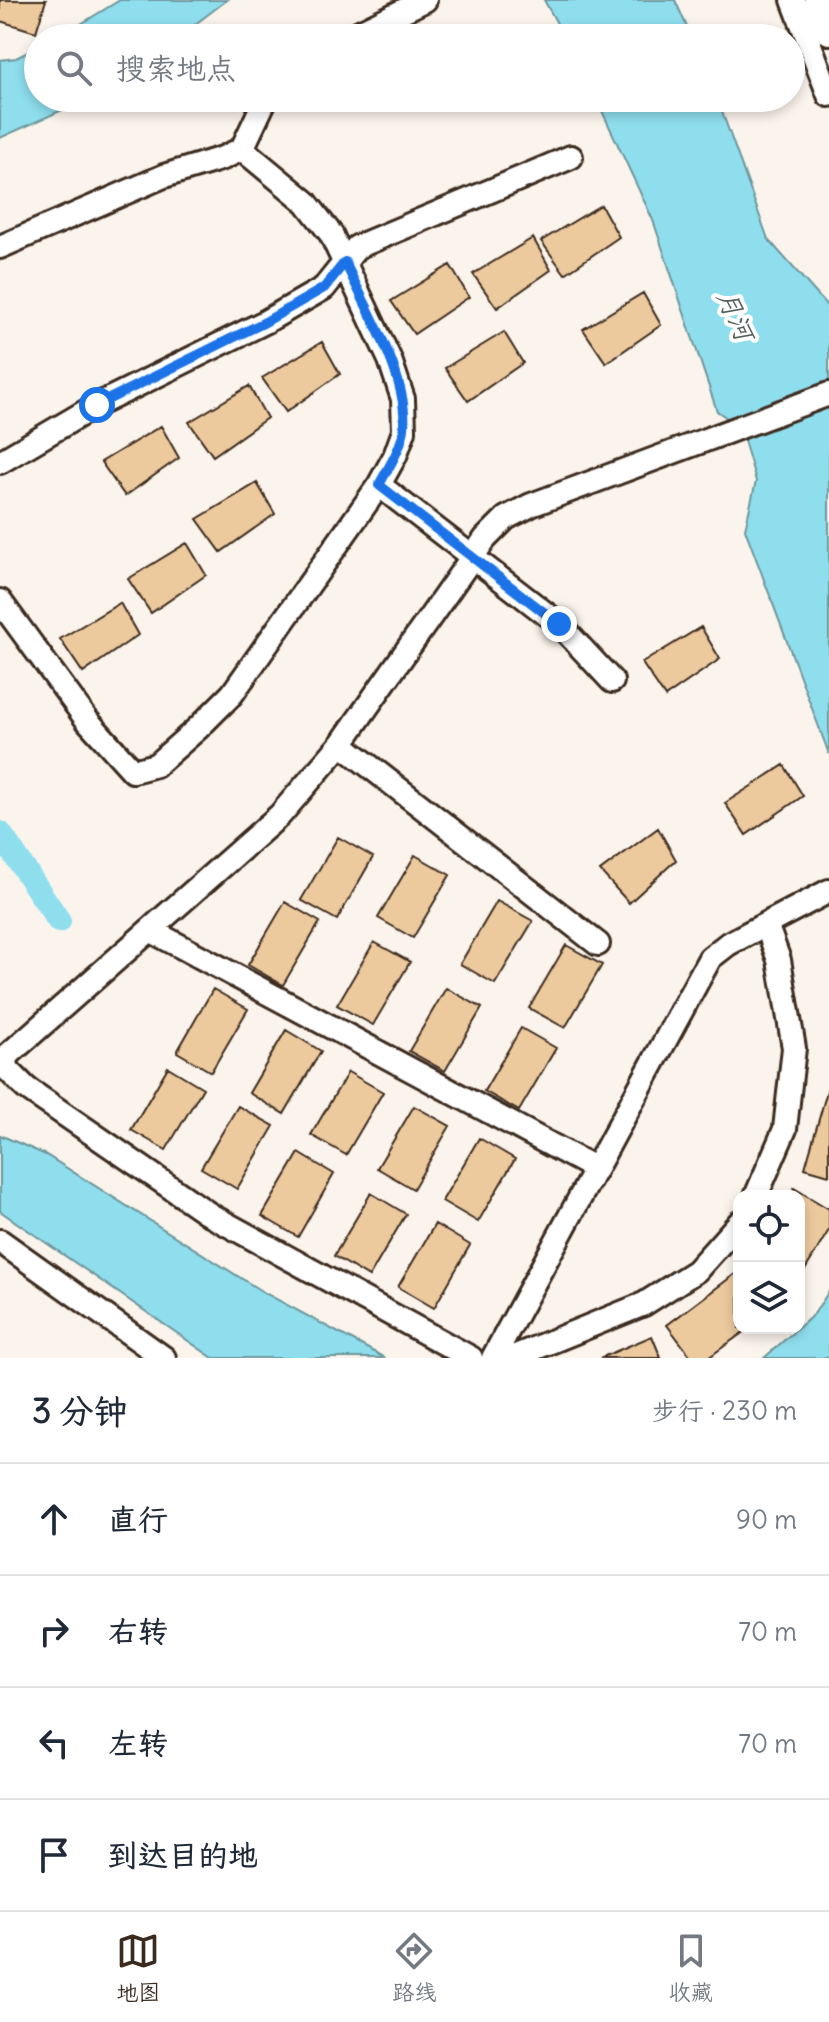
<!DOCTYPE html>
<html lang="zh">
<head>
<meta charset="utf-8">
<style>
	body { margin:0; font-family:Delius,"LXGW WenKai TC",sans-serif; background:#f6f6f7; color:#1f2937 }
	.controls { position:absolute; right:24px; bottom:24px; display:grid; overflow:hidden; border-radius:16px; box-shadow:0 4px 12px #0003 }
	.controls button { width:72px; height:72px; display:grid; place-items:center; padding:0; border:0; border-bottom:2px solid #e0e1e3; background:#fff; color:#1f2937; font:40px sans-serif }
	.stop { position:absolute; width:24px; height:24px; margin:-18px; border:6px solid #1a73e8; border-radius:50%; background:#fff }
	.stop.end { background:#1a73e8; border-color:#fff; box-shadow:0 2px 8px #0008 }
	.list { margin:0; padding:0; list-style:none }
	h2 { display:flex; justify-content:space-between; align-items:center; height:104px; margin:0; padding:0 32px; font-size:34px }
	h2 small { font-size:26px; font-weight:400; color:#747a83 }
	.list li { display:grid; grid-template-columns:52px 1fr auto; gap:24px; align-items:center; box-sizing:border-box; height:112px; padding:0 32px; border-top:2px solid #e0e1e3 }
	.list b { display:block; font-size:30px; white-space:nowrap }
	.list em { font-size:26px; font-style:normal; color:#747a83 }
	.icon { flex:none; width:44px; height:44px; fill:none; stroke:currentColor; stroke-width:2; stroke-linecap:round; stroke-linejoin:round }
	.map { position:relative; flex:none; width:829px; height:1358px; overflow:hidden }
	.search { position:absolute; background:#fff; box-shadow:0 4px 12px #0003; left:24px; right:24px; top:24px; height:88px; display:flex; align-items:center; gap:20px; box-sizing:border-box; padding:0 28px; border-radius:44px; color:#747a83; font-size:30px }
	.sheet { height:552px; background:#fff }
	nav { display:flex; justify-content:space-around; align-items:center; box-sizing:border-box; height:112px; border-top:2px solid #e0e1e3; background:#fff; font-size:22px; color:#747a83 }
	nav a { display:grid; justify-items:center; gap:4px }
	nav .on { color:#3b2a1e }
	.map>svg:first-child { display:block }
	.water { fill:#8fdeee; stroke:#6d969b; stroke-width:2 }
	.lines { fill:none; stroke-linecap:round; stroke-linejoin:round }
	.canal { stroke:#8fdeee; stroke-width:24 }
	.building { fill:#edc99e; stroke:#3b2a1e; stroke-width:2 }
	.minor-casing { stroke:#3b2a1e; stroke-width:28 }
	.minor { stroke:#fff; stroke-width:22 }
	.route { stroke:#1a73e8; stroke-width:10 }
	.labels { text-anchor:middle; dominant-baseline:central; stroke-width:8; stroke-linejoin:round; paint-order:stroke }
	.water-label { font-size:26px; font-style:italic; fill:#54605c; stroke:#fff }
</style>
</head>
<body>
<div class="map">
<svg width="829" height="1358" viewBox="0 0 829 1358">
	<rect width="100%" height="100%" fill="#fbf4ec"/>
	<filter id="ink" filterUnits="userSpaceOnUse"><feTurbulence type="fractalNoise" baseFrequency=".0125" numOctaves="2"/><feDisplacementMap in="SourceGraphic" scale="16" xChannelSelector="R" yChannelSelector="G"/><feConvolveMatrix kernelMatrix="1 2 1 2 8 2 1 2 1" color-interpolation-filters="sRGB"/></filter>
	<g filter="url(#ink)">
		<!-- water -->
		<path class="water" d="M120,0H227L177,38H58Z
			M544,0H675L692,38H565Z
			M38,47V98H89L0,138V60L16,58Z
			M596,98H717L768,239L829,308V754L745,529L756,481L740,427L717,411L653,220Z
			M0,1135L46,1155L263,1292L385,1358H213L0,1211Z
			M829,1291V1358H764L814,1314Z"/>
		<g class="lines">
			<!-- canal -->
			<path class="canal" d="M0,833L59,921"/>
		</g>
		<!-- building -->
		<path class="building" d="M46,0L36,32L0,21V0Z
			M601,205L619,237L565,274L541,241Z
			M533,238L551,270L497,308L473,274Z
			M450,265L469,297L414,334L391,301Z
			M643,293L661,325L606,363L583,329Z
			M504,332L523,363L468,401L445,368Z
			M322,342L340,374L286,412L262,378Z
			M249,386L267,418L213,456L189,422Z
			M161,426L179,458L125,496L101,462Z
			M257,483L275,514L221,552L197,519Z
			M187,543L206,575L151,613L128,579Z
			M120,603L138,635L83,673L60,639Z
			M701,627L720,659L665,697L642,663Z
			M784,765L803,796L746,835L725,803Z
			M658,828L676,860L629,903L600,871Z
			M338,837L373,857L337,920L301,900Z
			M415,855L450,875L413,938L378,918Z
			M497,901L533,921L495,984L460,964Z
			M285,902L320,922L283,985L248,965Z
			M374,942L410,962L373,1025L337,1005Z
			M566,945L602,965L565,1028L529,1008Z
			M446,988L482,1008L445,1071L409,1051Z
			M213,989L248,1009L211,1072L177,1052Z
			M521,1028L556,1048L519,1111L484,1091Z
			M286,1030L321,1051L284,1114L249,1093Z
			M168,1067L203,1088L166,1150L131,1130Z
			M348,1072L383,1092L346,1155L311,1135Z
			M829,1084V1175L805,1168Z
			M238,1106L274,1126L237,1189L201,1168Z
			M414,1106L450,1126L413,1189L377,1168Z
			M479,1138L515,1159L478,1222L442,1201Z
			M299,1153L334,1174L298,1237L262,1216Z
			M794,1188L829,1209V1230L799,1280V1196H790Z
			M371,1193L406,1214L369,1277L334,1256Z
			M435,1224L470,1245L434,1308L398,1287Z
			M739,1271V1328H749L708,1358H692L667,1325Z
			M652,1336L661,1358H600Z"/>
		<g class="lines">
			<!-- minor casing -->
			<g class="minor-casing">
				<path id="minor" d="M793,0L829,95
					M816,0L829,33
					M347,38L425,0
					M0,247L164,176L223,158L242,149L266,98
					M0,462L97,405L265,322L324,288L357,247L571,157
					M379,485L559,624L612,681
					M0,601L87,720L133,771L156,765L198,728L232,694L379,485L395,456L404,431L403,399L390,360L331,234L306,202L242,149
					M341,744L598,944
					M150,930L596,1169
					M0,1062L280,815L341,744L485,539L506,518L531,505L829,394
					M0,1062L26,1088L212,1216L471,1358
					M756,1196L785,1129L794,1048L779,960L766,924
					M0,1241L164,1358
					M493,1358L710,958L728,944L829,891
					M511,1358L644,1304L696,1271L739,1223"/>
			</g>
			<!-- minor -->
			<use href="#minor" class="minor"/>
		</g>
	</g>
	<g class="lines" filter="url(#ink)">
		<!-- route -->
		<path class="route" d="M97,405L265,322L324,288L345,262C366,309 409,377 404,429C401,449 388,468 379,485L559,624"/>
	</g>
	<g class="labels">
		<!-- water labels -->
		<g class="water-label">
			<text transform="translate(736 315) rotate(66)">月河</text>
		</g>
	</g>
</svg>
<div class="controls">
<button><svg class="icon" aria-label="locate" viewBox="0 0 24 24"><circle cx="12" cy="12" r="6"/><path d="M12 2v4M12 18v4M2 12h4M18 12h4"/></svg></button>
<button><svg class="icon" aria-label="layers" viewBox="0 0 24 24"><path d="M12 4l9 5-9 5-9-5zM3 14l9 5 9-5"/></svg></button>
</div>
<div class="stop" style="left:97px;top:405px"></div>
<div class="stop end" style="left:559px;top:624px"></div>
<div class="search"><svg class="icon" aria-label="search" viewBox="0 0 24 24"><circle cx="10" cy="10" r="6"/><path d="M15 15l6 6"/></svg>搜索地点</div>
</div>
<section class="sheet">
<h2>3 分钟<small>步行 · 230 m</small></h2>
<ul class="list">
<li><svg class="icon" aria-label="ahead" viewBox="0 0 24 24"><path d="M12 20V5M6 11l6-6 6 6"/></svg><div><b>直行</b></div><em>90 m</em></li>
<li><svg class="icon" aria-label="right" viewBox="0 0 24 24"><path d="M7 20v-9h11M14 6l5 5-5 5"/></svg><div><b>右转</b></div><em>70 m</em></li>
<li><svg class="icon" aria-label="left" viewBox="0 0 24 24"><path d="M17 20v-9H6M10 6l-5 5 5 5"/></svg><div><b>左转</b></div><em>70 m</em></li>
<li><svg class="icon" aria-label="arrive" viewBox="0 0 24 24"><path d="M6 21V4h12l-3 4 3 4H6"/></svg><div><b>到达目的地</b></div></li>
</ul>
</section>
<nav>
<a class="on"><svg class="icon" aria-label="map" viewBox="0 0 24 24"><path d="M3 6l6-2 6 2 6-2v14l-6 2-6-2-6 2zM9 4v14M15 6v14"/></svg>地图</a>
<a><svg class="icon" aria-label="directions" viewBox="0 0 24 24"><path d="M12 3l9 9-9 9-9-9zM9 14v-3h6M13 9l2 2-2 2"/></svg>路线</a>
<a><svg class="icon" aria-label="saved" viewBox="0 0 24 24"><path d="M7 4h10v16l-5-4-5 4z"/></svg>收藏</a>
</nav>
</body>
</html>
